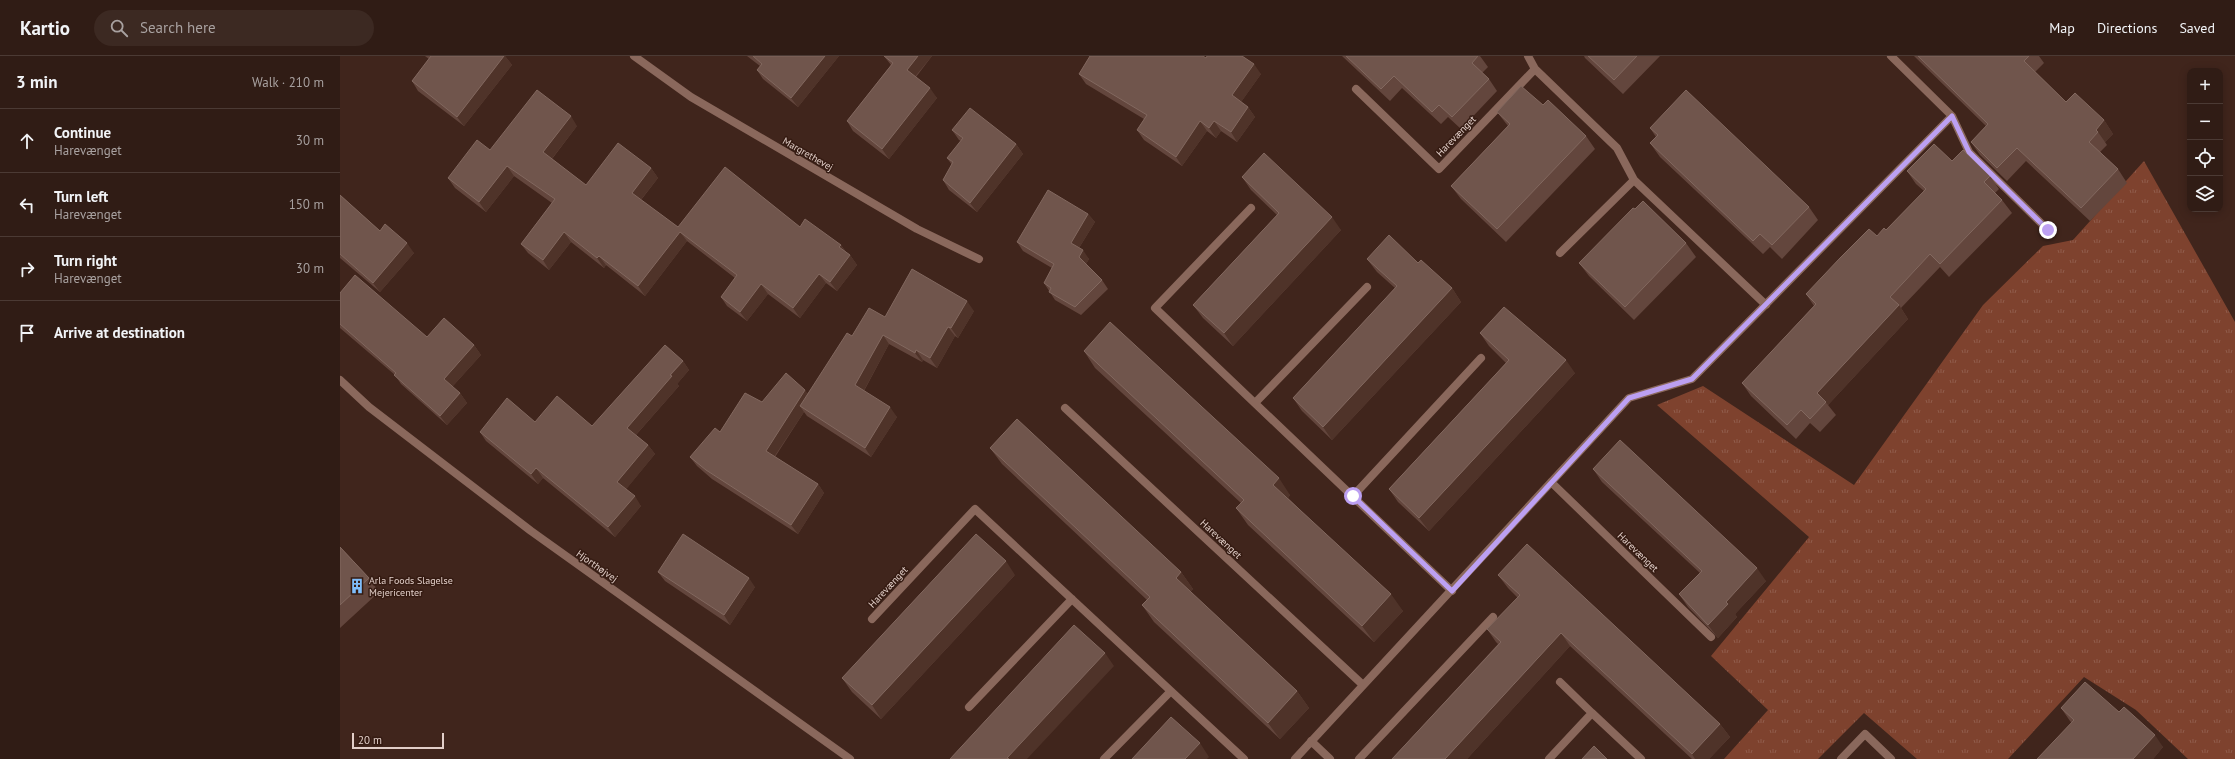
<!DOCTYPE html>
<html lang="en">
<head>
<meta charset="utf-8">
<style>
	body { margin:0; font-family:"PT Sans",sans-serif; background:#3c2922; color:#f1f3f6 }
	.controls { position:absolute; right:12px; top:12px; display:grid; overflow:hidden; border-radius:8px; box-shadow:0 2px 10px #0003 }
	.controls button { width:36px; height:36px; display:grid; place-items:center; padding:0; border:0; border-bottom:1px solid #4b3a34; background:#301c15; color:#f1f3f6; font:20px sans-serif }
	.scale { position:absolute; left:12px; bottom:10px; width:92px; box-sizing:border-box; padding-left:4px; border:2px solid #e2cfc9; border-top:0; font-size:11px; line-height:14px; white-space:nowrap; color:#e2cfc9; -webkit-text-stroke:3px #351b12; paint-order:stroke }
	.stop { position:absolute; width:12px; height:12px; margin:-9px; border:3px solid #bca0f2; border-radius:50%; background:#fff }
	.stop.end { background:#bca0f2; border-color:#fff; box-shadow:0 1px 4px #0008 }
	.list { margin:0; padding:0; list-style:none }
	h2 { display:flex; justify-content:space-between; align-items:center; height:52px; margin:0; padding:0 16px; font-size:17px }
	h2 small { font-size:13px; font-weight:400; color:#a8a1a0 }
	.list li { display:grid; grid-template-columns:26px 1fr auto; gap:12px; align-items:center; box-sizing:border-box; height:64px; padding:0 16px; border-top:1px solid #4b3a34 }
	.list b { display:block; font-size:15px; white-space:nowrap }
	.list p { margin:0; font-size:13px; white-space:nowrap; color:#a8a1a0 }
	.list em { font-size:13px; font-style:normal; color:#a8a1a0 }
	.icon { flex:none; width:22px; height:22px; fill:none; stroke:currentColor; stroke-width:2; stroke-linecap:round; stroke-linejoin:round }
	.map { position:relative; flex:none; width:1895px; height:703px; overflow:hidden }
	header { display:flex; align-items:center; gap:24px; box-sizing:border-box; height:56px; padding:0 20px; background:#301c15; border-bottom:1px solid #4b3a34 }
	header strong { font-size:19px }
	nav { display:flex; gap:22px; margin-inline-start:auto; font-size:14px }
	.search { width:280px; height:36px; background:#3c2922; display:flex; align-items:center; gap:10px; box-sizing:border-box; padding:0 14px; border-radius:22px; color:#a8a1a0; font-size:15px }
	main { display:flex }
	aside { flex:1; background:#301c15 }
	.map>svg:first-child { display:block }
	.park { fill:url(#park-tufts) }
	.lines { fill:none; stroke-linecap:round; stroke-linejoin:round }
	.street { stroke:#8a685c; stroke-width:8 }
	.wall { fill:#63463d }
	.shaded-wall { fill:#4f3329 }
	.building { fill:#70554c; stroke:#82685f }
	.route { stroke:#bca0f2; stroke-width:5 }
	.labels { text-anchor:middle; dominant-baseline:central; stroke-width:3; stroke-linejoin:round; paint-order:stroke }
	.street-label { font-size:10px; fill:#e2cfc9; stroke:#351b12 }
	.poi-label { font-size:10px; fill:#e2cfc9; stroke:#351b12; text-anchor:start }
</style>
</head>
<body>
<header>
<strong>Kartio</strong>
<div class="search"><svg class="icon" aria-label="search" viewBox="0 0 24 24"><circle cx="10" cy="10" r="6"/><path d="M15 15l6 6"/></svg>Search here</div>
<nav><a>Map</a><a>Directions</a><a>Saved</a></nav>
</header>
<main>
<aside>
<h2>3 min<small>Walk · 210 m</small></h2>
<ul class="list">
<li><svg class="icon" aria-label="ahead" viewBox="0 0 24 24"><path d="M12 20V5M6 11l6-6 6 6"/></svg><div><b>Continue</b><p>Harevænget</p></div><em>30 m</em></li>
<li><svg class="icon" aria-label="left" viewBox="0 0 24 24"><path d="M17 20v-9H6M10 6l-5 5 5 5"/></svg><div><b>Turn left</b><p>Harevænget</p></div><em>150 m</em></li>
<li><svg class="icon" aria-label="right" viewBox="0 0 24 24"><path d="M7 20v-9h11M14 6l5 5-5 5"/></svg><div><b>Turn right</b><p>Harevænget</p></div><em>30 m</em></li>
<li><svg class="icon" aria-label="arrive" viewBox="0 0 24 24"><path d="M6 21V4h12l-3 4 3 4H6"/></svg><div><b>Arrive at destination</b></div></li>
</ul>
</aside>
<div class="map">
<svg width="1895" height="703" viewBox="0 0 1895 703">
	<defs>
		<pattern id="park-tufts" width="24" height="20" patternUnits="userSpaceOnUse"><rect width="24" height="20" fill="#7e422e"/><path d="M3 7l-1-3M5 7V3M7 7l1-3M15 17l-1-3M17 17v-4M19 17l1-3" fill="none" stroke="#905c4b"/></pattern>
	</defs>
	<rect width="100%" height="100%" fill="#40251c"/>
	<!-- park -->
	<path class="park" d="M1804,105L1895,266V703H1848L1796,654L1744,621L1668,703H1577L1524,657L1478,703H1384L1428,654L1371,600L1469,481L1317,349L1363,330L1514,429L1643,249L1703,190L1733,184Z"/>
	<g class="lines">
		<!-- street -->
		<path class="street" d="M294,0L351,41L577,173L639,203
			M1188,0L1195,13L1277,92L1294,124L1426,249
			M1551,0L1612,60L1629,96L1708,174
			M1016,33L1099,113L1195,13
			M911,152L815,252L1112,535
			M1220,197L1294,124
			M0,324L29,351L191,475L510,703
			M915,347L1027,231
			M725,352L1023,629
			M1211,426L1371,581
			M1013,440L1141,302
			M532,563L635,453L904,703
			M1220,626L1252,657
			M629,651L732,543
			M971,685L990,703
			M764,703L831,635
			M955,703L1289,342L1352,323L1612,60
			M1019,703L1153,561
			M1209,703L1252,657L1301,703
			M1501,703L1525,678L1551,703"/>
	</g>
	<!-- wall -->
	<path class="wall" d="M85,0H165L172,9L124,70L78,35L72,25L89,3Z
		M407,0H499L458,51L423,23L417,14L420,10Z
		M544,0H592L576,21L597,42L549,103L513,75L507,65L551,9Z
		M1002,0H1140L1148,11L1142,17L1149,23L1157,35L1121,73L1108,61L1101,68L1062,32L1050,45Z
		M1244,0H1320L1283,38L1245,2Z
		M1574,0H1699L1704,7L1695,16L1726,46L1764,64L1773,78L1765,86L1767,89L1760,96L1778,113L1787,127L1750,165L1686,105L1667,125L1640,99L1631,86L1646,70Z
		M866,2L921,18L901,46L908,51L915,61L897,86L881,75L876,82L867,75L842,110L804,84L797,74L804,63L746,28L739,18Z
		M1203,49L1246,80L1255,93L1166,186L1121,143L1111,130L1168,70L1157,56Z
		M237,70L212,103L246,129L311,112L318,122L301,144L338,171H460L501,189L506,196L510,199L517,209L497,235L486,227L460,262L428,238L407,265L387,250L381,241L395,222L347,185L305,240L266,209L264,212L231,186L209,214L188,197L181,188L212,147L174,120L146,156L115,132L108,122L150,94Z
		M1310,72L1469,151L1478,164L1442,203L1430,191L1423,198L1320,101L1310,87L1316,81Z
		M612,74L676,88L683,98L637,156L609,134L603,124L612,109L607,102L621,85L619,84Z
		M1612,105L1650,120L1659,133L1655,137L1662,144L1672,157L1609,221L1600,211L1561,252L1568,263L1488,349L1496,359L1480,376L1470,367L1456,383L1411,340L1402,327L1474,250L1466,238L1537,180L1546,174L1584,135L1576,128L1567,115Z
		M902,121L1001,174L893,290L863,262L853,249L937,159L911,134Z
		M0,139L40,175L74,197L40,236L0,202Z
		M1295,153L1346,187L1356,201L1294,264L1249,220L1239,207Z
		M748,158L755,166L739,192L749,203L746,208L762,224L768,233L741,259L715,244L704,227L712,212L683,195L677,186Z
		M1027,203L1078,207L1112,232L1121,246L992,384L962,355L953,342L1055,232L1037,216Z
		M0,237L87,281L134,289L141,299L112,331L120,337L127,347L107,369L61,328L55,319L0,272Z
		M634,255L618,282L615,280L597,312L583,304L582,306L549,288L524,335L557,361L531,401L467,360L464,356L435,401L478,428L484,437L458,478L372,423L357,410L350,401L422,346L468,337L512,280L545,261Z
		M1140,277L1235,317L1089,475L1058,446L1049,433L1166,307L1149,290Z
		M744,295L950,439L948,442L1063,555L1034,586L908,469L896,452L901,447L755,312Z
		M343,305L349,314L337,328L339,330L296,379L308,389L315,398L286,433L301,450L275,481L203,422L198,428L146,385L140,376L195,366L252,370Z
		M650,392L841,516L853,533L850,536L957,635L969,652L940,683L814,566L802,549L807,544L662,408Z
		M1253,413L1426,525L1395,558L1397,561L1378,582L1348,551L1339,538L1360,517L1262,426Z
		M0,491L29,522L39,536L0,572Z
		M318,516L415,531L390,569L325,525Z
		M675,519L541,663L512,636L502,622Z
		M1158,519L1380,668L1390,681L1369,703H1352L1230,590L1127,703H1052L1158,588L1156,586L1147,573L1178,542L1168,532Z
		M1721,652L1779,656L1823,691L1813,703H1697L1732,667L1730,665Z"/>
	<!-- shaded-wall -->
	<path class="shaded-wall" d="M164,0H165L172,9L124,70L117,61Z
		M485,0H499L458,51L451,42Z
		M578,0H592L573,23L567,14Z
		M914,8L921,18L899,49L892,39Z
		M590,32L597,42L549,103L542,93Z
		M908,51L915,61L897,86L891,76Z
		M231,60L237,70L210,105L203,96Z
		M1764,64L1773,78L1765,86L1758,76L1756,74Z
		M860,65L867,75L842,110L836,101Z
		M874,65L881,75L876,82L869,72Z
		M676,88L683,98L637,156L630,147Z
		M167,110L174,120L146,156L139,146Z
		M311,112L318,122L299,146L292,137Z
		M748,158L755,166L737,195L731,187Z
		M992,161L1001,174L893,290L884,277Z
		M224,176L231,186L209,214L203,204Z
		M340,176L347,185L305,240L298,230Z
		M67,187L74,197L40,236L33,227Z
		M501,189L507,199L499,191Z
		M743,194L749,203L745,210L739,201Z
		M510,199L517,209L497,235L490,226Z
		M259,200L266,209L264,212L257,202Z
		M479,218L486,227L460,262L453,252Z
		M421,228L428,238L407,265L400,256Z
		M1112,232L1121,246L992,384L983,371Z
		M627,245L634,255L618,282L611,272Z
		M1559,249L1568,263L1488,349L1477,337Z
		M608,271L615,280L597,312L590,302Z
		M543,279L549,288L522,338L515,329Z
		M134,289L141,299L111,332L104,323Z
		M576,294L583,304L582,306L575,297Z
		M1226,304L1235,317L1089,475L1079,462Z
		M343,305L349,314L337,328L339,330L294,381L287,372Z
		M465,334L472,343L460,350L464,356L432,404L426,395Z
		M120,337L127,347L107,369L100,360Z
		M550,351L557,361L531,401L525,392Z
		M308,389L315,398L284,436L277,426Z
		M196,412L203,422L198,428L191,418Z
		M939,422L950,439L945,446L933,429Z
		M478,428L484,437L458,478L451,469Z
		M295,440L301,450L275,481L268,471Z
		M666,505L675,519L541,663L532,649Z
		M1417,512L1426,525L1395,558L1397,561L1378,582L1368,569L1386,546Z
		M841,516L853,533L847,539L836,522Z
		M409,522L415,531L390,569L384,559Z
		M1051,538L1063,555L1034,586L1022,570Z
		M1221,577L1230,590L1127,703H1105Z
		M765,597L774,610L687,703H668L667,702Z
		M957,635L969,652L940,683L928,667Z
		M1380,668L1390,681L1369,703H1355L1352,698Z
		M1815,679L1823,691L1813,703H1793Z
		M860,687L869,701L867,703H845Z"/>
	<!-- building -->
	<path class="building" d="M91,0H164L117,61L72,25Z
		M413,0H485L451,42L417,14L422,8Z
		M544,0H578L567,14L590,32L542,93L507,65L553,7Z
		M750,0H863L866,2L867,0H902L914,8L892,39L908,51L891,76L874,65L869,72L860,65L836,101L797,74L807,59L739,18Z
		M1006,0H1138L1132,7L1149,23L1112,61L1099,49L1092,56L1054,20L1041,33Z
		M1248,0H1297L1274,24Z
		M1578,0H1689L1684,5L1726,46L1735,37L1764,64L1756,74L1758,76L1749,86L1778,113L1741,152L1677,92L1657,112L1631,86L1648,68Z
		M1181,30L1203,49L1208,44L1246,80L1157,173L1111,130L1170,68L1157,56Z
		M197,34L231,60L203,96L246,129L278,87L311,112L292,137L338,171L385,111L460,171L465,163L501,189L499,191L510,199L490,226L479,218L453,252L421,228L400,256L381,241L397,219L340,176L298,230L259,200L257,202L224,176L203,204L181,188L215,143L167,110L139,146L108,122L137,84L150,94Z
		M1346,34L1469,151L1432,189L1420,178L1413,185L1310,87L1318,79L1310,72Z
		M630,52L676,88L630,147L603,124L613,106L607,102L623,82L612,74Z
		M1594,88L1612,105L1623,94L1650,120L1644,126L1662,144L1600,208L1590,198L1550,241L1559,249L1477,337L1486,346L1470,363L1461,354L1447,369L1402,327L1476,248L1466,238L1500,202L1529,173L1537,180L1544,172L1546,174L1586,133L1567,115Z
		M924,97L992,161L884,277L853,249L939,157L902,121Z
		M708,134L748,158L731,187L743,194L739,201L762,224L735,251L709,236L711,232L704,227L714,208L677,186Z
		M0,139L40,175L45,168L67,187L33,227L0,198Z
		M1303,145L1346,187L1285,251L1239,207L1293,152L1295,153Z
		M1049,179L1078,207L1081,204L1112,232L983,371L953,342L1057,230L1027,203Z
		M572,213L627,245L611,272L608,271L590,302L576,294L575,297L543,279L515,329L550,351L525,392L460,350L507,277L512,280L529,252L545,261Z
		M15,219L87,281L104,262L134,289L104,323L120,337L100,360L54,319L56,317L0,268V237Z
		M1164,251L1226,304L1079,462L1049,433L1169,304L1140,277Z
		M770,266L939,422L933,429L1051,538L1022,570L896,452L904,444L744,295Z
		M325,289L343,305L330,319L332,320L287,372L308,389L277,426L295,440L268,471L196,412L191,418L140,376L167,342L195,366L217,340L252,370Z
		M446,317L465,334L426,395L478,428L451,469L366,414L350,401L375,372L380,376L405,337L422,346Z
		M677,363L841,516L836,522L957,635L928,667L802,549L810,541L650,392Z
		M1280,384L1417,512L1386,546L1388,548L1368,569L1339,538L1362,515L1253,413Z
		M343,478L409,522L384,559L318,516Z
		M636,478L666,505L532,649L502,622Z
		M1187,488L1380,668L1352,698L1221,577L1105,703H1052L1161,586L1147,573L1180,539L1158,519Z
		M0,491L29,522L0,549Z
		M734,569L765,597L667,702L669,703H610Z
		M1745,626L1779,656L1784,651L1815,679L1793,703H1697L1734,664L1721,652Z
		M831,661L860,687L845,703H792Z
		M1254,690L1267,703H1242Z"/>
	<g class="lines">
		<!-- route -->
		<path class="route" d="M1013,440L1112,535L1289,342L1352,323L1612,60L1629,96L1708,174"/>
	</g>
	<!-- icons -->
	<defs>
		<g id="building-bare" transform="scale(1.2)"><path d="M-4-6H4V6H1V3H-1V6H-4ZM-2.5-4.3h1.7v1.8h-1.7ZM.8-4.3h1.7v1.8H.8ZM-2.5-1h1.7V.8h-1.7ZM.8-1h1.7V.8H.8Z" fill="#7fbdfa" stroke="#351b12" stroke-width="2.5" paint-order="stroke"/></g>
	</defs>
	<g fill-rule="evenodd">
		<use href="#building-bare" x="17" y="530"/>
	</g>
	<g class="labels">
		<!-- street labels -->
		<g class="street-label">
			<text transform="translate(1116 80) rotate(-46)">Harevænget</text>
			<text transform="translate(468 98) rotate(30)">Margrethevej</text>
			<text transform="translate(881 483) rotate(43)">Harevænget</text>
			<text transform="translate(1298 496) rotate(44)">Harevænget</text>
			<text transform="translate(257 510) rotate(35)">Hjorthøjvej</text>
			<text transform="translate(548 531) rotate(-47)">Harevænget</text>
		</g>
		<!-- poi labels -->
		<g class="poi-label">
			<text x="29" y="524">Arla Foods Slagelse<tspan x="29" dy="12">Mejericenter</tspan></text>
		</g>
	</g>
</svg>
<div class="controls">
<button>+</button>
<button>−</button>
<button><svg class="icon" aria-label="locate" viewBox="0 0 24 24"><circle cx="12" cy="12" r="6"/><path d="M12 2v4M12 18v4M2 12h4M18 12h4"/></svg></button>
<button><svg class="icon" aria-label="layers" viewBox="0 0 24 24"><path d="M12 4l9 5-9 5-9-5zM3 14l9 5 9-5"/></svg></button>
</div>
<div class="scale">20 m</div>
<div class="stop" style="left:1013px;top:440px"></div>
<div class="stop end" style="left:1708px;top:174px"></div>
</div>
</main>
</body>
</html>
